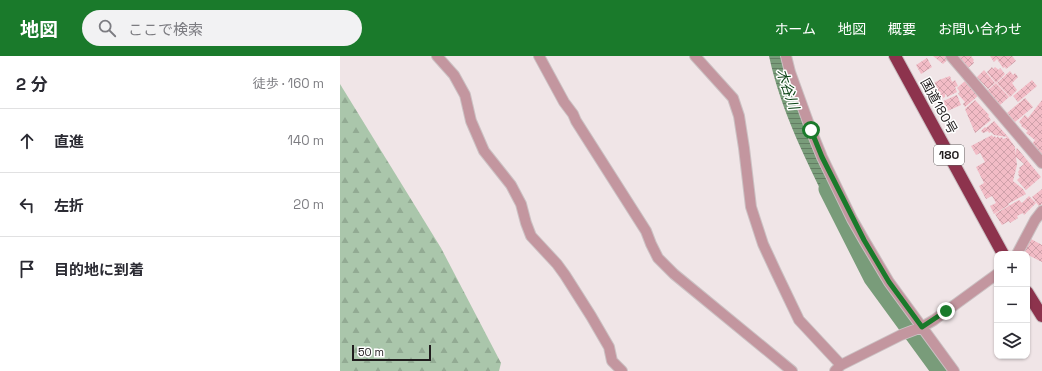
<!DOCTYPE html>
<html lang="ja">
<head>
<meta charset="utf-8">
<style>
	body { margin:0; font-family:"Space Grotesk","Noto Sans JP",sans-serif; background:#f2f2f3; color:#2b2b33 }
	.controls { position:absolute; right:12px; bottom:12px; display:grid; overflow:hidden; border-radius:8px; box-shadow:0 1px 3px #0004 }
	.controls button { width:36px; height:36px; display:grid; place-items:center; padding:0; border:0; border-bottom:1px solid #e1e1e2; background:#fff; color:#2b2b33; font:20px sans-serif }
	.scale { position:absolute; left:12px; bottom:10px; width:79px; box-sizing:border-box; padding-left:4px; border:2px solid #201c1d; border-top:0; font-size:11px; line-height:14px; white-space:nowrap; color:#201c1d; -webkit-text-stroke:3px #fff; paint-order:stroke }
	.stop { position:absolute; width:12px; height:12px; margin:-9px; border:3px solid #1a7a2b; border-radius:50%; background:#fff }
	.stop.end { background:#1a7a2b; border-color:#fff; box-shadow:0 1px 4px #0008 }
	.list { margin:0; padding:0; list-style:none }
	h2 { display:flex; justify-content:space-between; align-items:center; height:52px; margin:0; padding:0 16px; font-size:17px }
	h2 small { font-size:13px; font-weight:400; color:#7c7c81 }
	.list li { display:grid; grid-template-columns:26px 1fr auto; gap:12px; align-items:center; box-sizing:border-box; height:64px; padding:0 16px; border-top:1px solid #e1e1e2 }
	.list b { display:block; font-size:15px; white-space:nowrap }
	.list em { font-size:13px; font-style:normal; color:#7c7c81 }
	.icon { flex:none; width:22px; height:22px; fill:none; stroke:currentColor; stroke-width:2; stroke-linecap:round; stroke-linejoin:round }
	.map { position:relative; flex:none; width:702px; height:315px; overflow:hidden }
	header { display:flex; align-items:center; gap:24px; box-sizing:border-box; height:56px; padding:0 20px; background:#1a7a2b; color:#fff }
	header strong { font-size:19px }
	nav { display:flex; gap:22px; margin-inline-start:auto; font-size:14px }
	.search { width:280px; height:36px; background:#f2f2f3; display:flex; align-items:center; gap:10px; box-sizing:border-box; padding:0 14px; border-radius:22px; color:#7c7c81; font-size:15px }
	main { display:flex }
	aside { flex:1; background:#fff }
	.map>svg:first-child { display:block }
	.forest { fill:url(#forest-firs) }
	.water { fill:url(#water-rules) }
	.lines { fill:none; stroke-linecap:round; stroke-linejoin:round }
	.river { stroke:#799c7a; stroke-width:19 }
	.building { fill:url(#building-cross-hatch) }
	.minor-casing { stroke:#cbc1c3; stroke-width:12 }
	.highway-casing { stroke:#cbc1c3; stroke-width:14 }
	.minor { stroke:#c3969f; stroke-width:10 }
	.highway { stroke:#8d334d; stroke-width:12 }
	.route { stroke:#1a7a2b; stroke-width:5 }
	.labels { text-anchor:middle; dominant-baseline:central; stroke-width:3; stroke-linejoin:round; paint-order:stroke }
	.shield { fill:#fff; stroke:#636061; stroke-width:1 }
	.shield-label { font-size:12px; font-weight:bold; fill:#201c1d }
	.street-label { font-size:13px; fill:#201c1d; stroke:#fff }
	.water-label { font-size:14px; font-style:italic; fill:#0d4416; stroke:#fff }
</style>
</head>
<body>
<header>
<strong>地図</strong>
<div class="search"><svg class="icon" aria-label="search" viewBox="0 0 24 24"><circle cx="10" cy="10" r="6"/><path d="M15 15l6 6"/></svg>ここで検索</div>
<nav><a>ホーム</a><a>地図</a><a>概要</a><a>お問い合わせ</a></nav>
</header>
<main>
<aside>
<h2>2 分<small>徒歩 · 160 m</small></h2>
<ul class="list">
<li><svg class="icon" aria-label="ahead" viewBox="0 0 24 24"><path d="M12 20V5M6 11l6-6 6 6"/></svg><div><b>直進</b></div><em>140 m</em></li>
<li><svg class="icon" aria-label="left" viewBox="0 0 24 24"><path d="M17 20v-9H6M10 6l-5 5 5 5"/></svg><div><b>左折</b></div><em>20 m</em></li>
<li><svg class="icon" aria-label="arrive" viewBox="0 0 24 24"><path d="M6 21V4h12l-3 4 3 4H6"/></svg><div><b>目的地に到着</b></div></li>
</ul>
</aside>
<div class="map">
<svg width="702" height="315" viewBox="0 0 702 315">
	<defs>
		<pattern id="forest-firs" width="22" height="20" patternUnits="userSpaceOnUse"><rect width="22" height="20" fill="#aac6ab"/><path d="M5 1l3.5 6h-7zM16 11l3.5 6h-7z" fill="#92aa93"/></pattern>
		<pattern id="water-rules" width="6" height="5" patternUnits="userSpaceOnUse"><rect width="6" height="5" fill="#799c7a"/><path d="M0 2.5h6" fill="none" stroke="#637e63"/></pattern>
		<pattern id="building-cross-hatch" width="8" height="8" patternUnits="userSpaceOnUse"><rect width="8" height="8" fill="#f2bcc6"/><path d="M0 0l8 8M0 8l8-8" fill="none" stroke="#cfa1aa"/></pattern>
	</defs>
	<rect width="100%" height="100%" fill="#f0e5e7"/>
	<!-- forest -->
	<path class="forest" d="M0,28L101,192L161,307L159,315H0Z"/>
	<!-- water -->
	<path class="water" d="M429,0H444L506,154L493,159C468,108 441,56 429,0Z"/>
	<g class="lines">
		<!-- river -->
		<path class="river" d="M488,133L533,222L601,315"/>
	</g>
	<!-- building -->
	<path class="building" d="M593,0H606L608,3L603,8Z
		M617,0H631L634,4L633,5L634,7L628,12Z
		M650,0H672L676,5L666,13L665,11L663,12L657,3L654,6Z
		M587,2L592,11L581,18L576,9Z
		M652,11L653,13L655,11L659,14L660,12L665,18L656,27L647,16Z
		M644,14L655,27L648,33L637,21Z
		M670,15L673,19L675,17L678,21L672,27L677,34L670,41L657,27Z
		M610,20L612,26L615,24L618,30L615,31L617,36L607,41L606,38L605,39V41L601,43L600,41L595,44L587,31L599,24Z
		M626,24L639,39L625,51L623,48L625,46L618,38L620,36L617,32Z
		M692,24L697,30L678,46L673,40Z
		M656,27L669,41L660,49L647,35Z
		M617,39L621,49L605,56L601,46Z
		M685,42L693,51L675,66L667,57Z
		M635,44L649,59L648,60L651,64L635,77L625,53Z
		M702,44V100L692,88L695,84L686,77L688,75L681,70L682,69L679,66L685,59L688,62Z
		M654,65L668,81L654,79L651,76L649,77L648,75L643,77L641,75L645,71L646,72Z
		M652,79L653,81L655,80L656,82L658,80L659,82L662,81L663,83L650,90L663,83L668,81L675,91L676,100V94L677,92L701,121L686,134L677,124L680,121L678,119L679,118L678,116L680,113L679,112L684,108L676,101L677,109L673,125L683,133L686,138L668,148L669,149L654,158L650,150L656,147L652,140L646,143L639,130L644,127L636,111L645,106L638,93L640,97L636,99L631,90Z
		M702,133V148L699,150L692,141Z
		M689,140L696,147L684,159L683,157L677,160L678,162L670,167L669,165L662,169L655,158L679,144L682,147Z
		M691,183L702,189V206L684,197Z"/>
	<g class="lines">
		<!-- minor casing -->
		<g class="minor-casing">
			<path id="minor" d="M97,0L114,19L125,39L131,65L144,95L171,129L181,148L186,167L191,180L217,208L225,219L251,260L269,291L272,305L282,315
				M199,0L224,46L233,58L236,65L306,175L311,188L318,202L334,218L452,315
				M355,0L393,42L399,60L404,92L411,151L423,188L436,216L459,264L501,309
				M446,0L450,16L471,74L482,101L512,163L524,184L549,226L614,315
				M611,0L702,107
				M677,198L695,164L702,155
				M495,315L501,309L561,279L582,271L594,264L657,218"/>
		</g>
		<!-- highway casing -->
		<g class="highway-casing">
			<path id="highway" d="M555,0L663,198
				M687,236L702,260"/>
		</g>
		<!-- minor -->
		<use href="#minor" class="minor"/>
		<!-- highway -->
		<use href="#highway" class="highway"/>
	</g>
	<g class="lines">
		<!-- route -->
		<path class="route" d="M471,74L482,101L524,184L549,226L582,271L606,255"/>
	</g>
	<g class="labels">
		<!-- shield labels -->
		<rect class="shield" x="594" y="89" width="30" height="20" rx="3"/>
		<g class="shield-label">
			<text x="609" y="99">180</text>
		</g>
		<!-- street labels -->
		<g class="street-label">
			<text transform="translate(599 50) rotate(61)">国道180号</text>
		</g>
		<!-- water labels -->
		<g class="water-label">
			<text transform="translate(448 33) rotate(71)">木谷川</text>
		</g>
	</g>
</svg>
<div class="controls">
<button>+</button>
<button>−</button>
<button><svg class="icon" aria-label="layers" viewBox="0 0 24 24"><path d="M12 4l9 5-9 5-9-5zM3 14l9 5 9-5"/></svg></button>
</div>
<div class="scale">50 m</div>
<div class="stop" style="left:471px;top:74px"></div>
<div class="stop end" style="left:606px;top:255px"></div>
</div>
</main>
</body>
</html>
